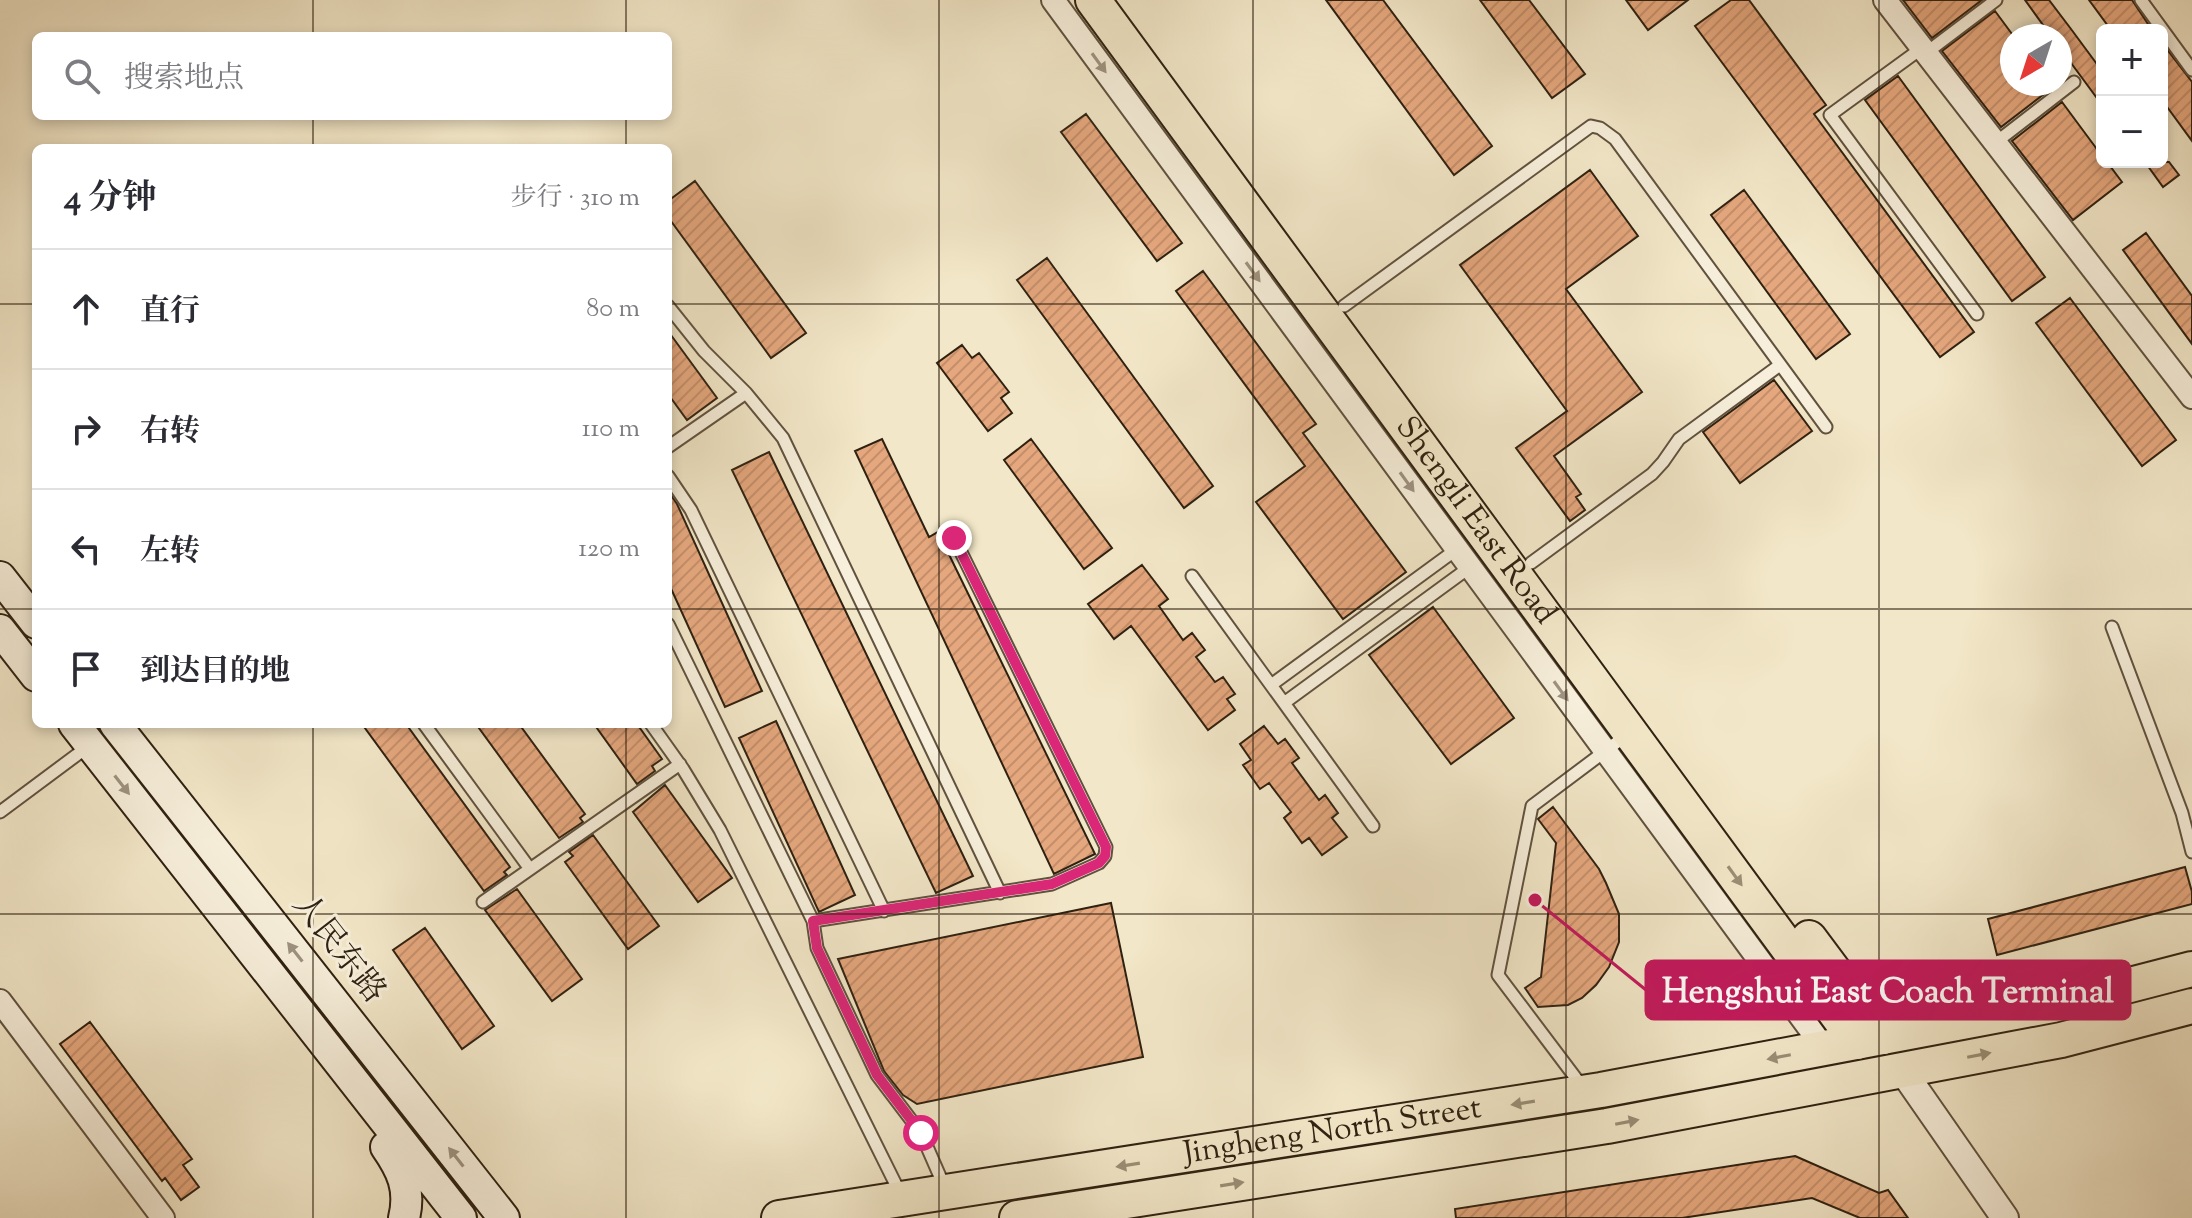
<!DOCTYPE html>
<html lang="zh">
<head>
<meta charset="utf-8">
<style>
	body { margin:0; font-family:"Sorts Mill Goudy","Noto Serif SC",serif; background:#f2f2f3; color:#2b2b33 }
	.controls { position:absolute; right:24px; top:24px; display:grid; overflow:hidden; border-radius:12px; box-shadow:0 4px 12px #0003 }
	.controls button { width:72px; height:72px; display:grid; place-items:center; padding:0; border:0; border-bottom:2px solid #e1e1e2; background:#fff; color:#2b2b33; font:40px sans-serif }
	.compass { position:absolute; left:2000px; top:24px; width:72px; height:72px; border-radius:50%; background:#fff; box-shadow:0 4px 12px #0003; rotate:219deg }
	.stop { position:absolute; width:24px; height:24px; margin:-18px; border:6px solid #db2777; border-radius:50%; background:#fff }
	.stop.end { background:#db2777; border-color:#fff; box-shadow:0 2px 8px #0008 }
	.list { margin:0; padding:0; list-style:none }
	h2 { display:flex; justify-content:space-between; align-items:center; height:104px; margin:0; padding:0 32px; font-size:34px }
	h2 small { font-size:26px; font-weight:400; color:#7c7c81 }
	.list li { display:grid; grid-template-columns:52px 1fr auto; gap:24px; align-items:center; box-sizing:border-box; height:120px; padding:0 32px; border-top:2px solid #e1e1e2 }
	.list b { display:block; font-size:30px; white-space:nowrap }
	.list em { font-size:26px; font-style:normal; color:#7c7c81 }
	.icon { flex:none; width:44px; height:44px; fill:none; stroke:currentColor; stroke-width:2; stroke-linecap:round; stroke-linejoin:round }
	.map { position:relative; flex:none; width:2192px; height:1218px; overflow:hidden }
	.search { position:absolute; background:#fff; box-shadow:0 4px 12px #0003; left:32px; top:32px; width:640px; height:88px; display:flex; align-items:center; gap:20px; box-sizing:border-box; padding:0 28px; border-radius:12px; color:#7c7c81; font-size:30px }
	.panel { position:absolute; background:#fff; box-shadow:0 4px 12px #0003; left:32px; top:144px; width:640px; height:584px; border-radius:12px }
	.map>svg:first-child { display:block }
	.building { fill:url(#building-hatch); stroke:#2f2111; stroke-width:2 }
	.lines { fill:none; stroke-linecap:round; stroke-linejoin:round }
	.service-casing { stroke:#60523f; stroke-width:15 }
	.minor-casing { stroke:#60523f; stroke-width:26 }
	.tertiary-casing { stroke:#60523f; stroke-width:30 }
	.secondary-casing { stroke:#2f2111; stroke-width:34 }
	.primary-casing { stroke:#2f2111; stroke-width:38 }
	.service { stroke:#f7efdb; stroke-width:11 }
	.minor { stroke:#f7efdb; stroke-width:22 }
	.tertiary { stroke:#f7efdb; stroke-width:26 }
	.secondary { stroke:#f7efdb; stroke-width:30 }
	.primary { stroke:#f2e7c8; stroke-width:34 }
	.oneway { fill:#9d9280 }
	.oneway2 { fill:#9a8e76 }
	.route { stroke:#db2777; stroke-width:10 }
	.grid { fill:none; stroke:#2f2111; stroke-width:2; stroke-opacity:0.55 }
	.labels { text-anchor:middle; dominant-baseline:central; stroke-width:6; stroke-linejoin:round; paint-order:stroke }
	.street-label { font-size:32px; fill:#2f2111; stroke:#f7efdb }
	.leader { fill:none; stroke:#c2185b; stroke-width:3 }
	.callout-dot { fill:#c2185b; stroke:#f7efdb; stroke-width:3 }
	.callout { fill:#c2185b; stroke:#c2185b; stroke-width:3 }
	.callout-label { font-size:34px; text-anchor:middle; font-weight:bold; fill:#fff }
</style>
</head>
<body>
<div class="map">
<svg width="2192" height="1218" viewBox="0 0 2192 1218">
	<defs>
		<pattern id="building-hatch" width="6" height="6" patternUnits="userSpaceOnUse" patternTransform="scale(2)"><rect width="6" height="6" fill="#e5a77d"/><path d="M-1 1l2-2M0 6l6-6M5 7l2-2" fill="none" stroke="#c58f6b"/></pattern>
	</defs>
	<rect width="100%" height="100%" fill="#f2e7c8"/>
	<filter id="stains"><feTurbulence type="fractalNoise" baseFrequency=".0025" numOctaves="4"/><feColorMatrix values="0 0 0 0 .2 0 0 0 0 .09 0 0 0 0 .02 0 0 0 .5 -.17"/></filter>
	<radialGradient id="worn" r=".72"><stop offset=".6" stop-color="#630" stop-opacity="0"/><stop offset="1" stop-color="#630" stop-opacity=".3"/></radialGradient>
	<!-- building -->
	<path class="building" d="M1326,0H1383L1492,146L1454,175Z
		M1480,0H1529L1585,74L1552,98Z
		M1626,0H1688L1648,30Z
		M1731,0H1749L1826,105L1814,114L1974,332L1940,357L1695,26Z
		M1903,0H1982L1932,38Z
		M2025,0H2049L2071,29L2102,71V105L2060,48V36H2051Z
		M2089,0H2132L2152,30H2111Z
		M1995,11L2012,34V84H2049L2052,88L2001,127L1942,51Z
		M2162,43L2192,82V141L2162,100Z
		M1898,76L2045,277L2012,301L1865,100Z
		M2062,102L2102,156V162H2107L2122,182L2073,220L2012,141Z
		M1086,114L1182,243L1157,261L1061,132Z
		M2145,162H2169L2179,175L2163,187Z
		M1590,170L1638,236L1566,289L1642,392L1554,456L1581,494L1576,497L1585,510L1570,521L1516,448L1567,411L1460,265Z
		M695,181L806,333L771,358L668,217V201Z
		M1744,190L1850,334L1816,359L1711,215Z
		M2146,233L2192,296V344L2123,250Z
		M1047,258L1213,486L1184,508L1017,280Z
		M1203,271L1316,424L1303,433L1406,572L1343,619L1256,502L1305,466L1176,291Z
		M2070,298L2176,440L2142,466L2036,323Z
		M668,331L717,398L687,420L668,394Z
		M962,345L972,358L979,353L1009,392L1001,398L1012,413L988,431L937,363Z
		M1774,380L1812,431L1740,483L1703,432Z
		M882,439L929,537L938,532L1095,854L1054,874L855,451Z
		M1031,439L1112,548L1084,569L1004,460Z
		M769,452L973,876L936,893L732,470Z
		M668,491L677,504L762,691L725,707L668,582Z
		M1142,565L1168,599L1159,606L1183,640L1192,633L1205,650L1196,657L1215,682L1223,677L1235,694L1227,699L1235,710L1208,730L1131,626L1114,639L1088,604Z
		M1433,607L1514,718L1451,764L1369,655Z
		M776,721L855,895L819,912L739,738Z
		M362,724H406L510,867L504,872L507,875L484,891Z
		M476,724H519L585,814L580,818L583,822L559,838Z
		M594,724H637L662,759L652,766L655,771L637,784Z
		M1264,726L1278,744L1285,739L1299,758L1292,763L1319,800L1325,795L1338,813L1332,818L1347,837L1322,855L1309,838L1302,843L1284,818L1291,812L1269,783L1260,789L1243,765L1251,760L1240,744Z
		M665,785L732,878L698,902L633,812Z
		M1553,807L1599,869L1606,883L1619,914V942L1609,967L1596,985L1582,998L1568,1005L1538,1007L1525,988L1541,977L1556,843L1538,819Z
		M593,835L659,926L628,949L565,862L573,856L569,852Z
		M2185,867L2192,892V904L1997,955L1988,919Z
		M517,889L582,979L552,1001L485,910Z
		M1111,903L1143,1057L917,1104L903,1095L884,1071L838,959Z
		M425,928L494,1026L462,1049L393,950Z
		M90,1022L192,1159L183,1165L199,1187L181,1200L165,1178L162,1181L60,1044Z
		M1795,1156L1879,1193L1888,1190L1908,1218H1860L1812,1198L1682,1218H1456L1455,1209Z"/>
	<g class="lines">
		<!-- service casing -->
		<g class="service-casing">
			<path id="service" d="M2141,0L2192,70
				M1922,48L1830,115L1977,314
				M1926,53L1996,0
				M1995,143L2074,82
				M668,306L704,351L746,393L783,438L1000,893
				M1344,306L1591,126L1600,128L1615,139L1826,427
				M668,447L746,393
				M668,476L691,510L884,911
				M1531,563L1652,474L1663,462L1679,439L1780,365
				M1192,576L1373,826
				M668,624L813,921L817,948L877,1075L921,1133L945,1188
				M2112,627L2182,813L2192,852
				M1271,685L1457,549
				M1284,703L1470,567
				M424,724L530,869
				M651,724L683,769L720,830L901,1195
				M0,812L82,751
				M483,902L680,764
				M813,921L1052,884L1099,863L1105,856L1106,847L954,538
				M1584,1089L1498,975L1532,806L1628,734"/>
		</g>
		<!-- minor casing -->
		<g class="minor-casing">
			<path id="minor" d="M1053,0L1824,1048
				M1885,0L2192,397
				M0,1001L163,1218"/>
		</g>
		<!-- tertiary casing -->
		<g class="tertiary-casing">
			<path id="tertiary" d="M1902,1070L2005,1218"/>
		</g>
		<!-- secondary casing -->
		<g class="secondary-casing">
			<path id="secondary" d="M0,577L36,623
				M0,630L36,676
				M74,724L461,1218
				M115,724L504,1218
				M386,1147C402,1170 411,1189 404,1218"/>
		</g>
		<!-- primary casing -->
		<g class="primary-casing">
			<g id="primary">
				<path id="s1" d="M1093,0L1857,1042"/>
				<path d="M1809,938L1883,1037"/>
				<path id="s2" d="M779,1218L1601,1090L2053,1005L2192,969"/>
				<path d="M1017,1218L1607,1126L2061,1040L2192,1006"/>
			</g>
		</g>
		<!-- service -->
		<use href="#service" class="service"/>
		<!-- minor -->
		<use href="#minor" class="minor"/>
		<!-- tertiary -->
		<use href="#tertiary" class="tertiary"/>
		<!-- secondary -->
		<use href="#secondary" class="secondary"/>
		<!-- primary -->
		<use href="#primary" class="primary"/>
	</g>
	<!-- one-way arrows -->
	<defs><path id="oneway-solid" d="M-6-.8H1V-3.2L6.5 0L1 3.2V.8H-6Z" transform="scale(2)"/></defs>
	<g class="oneway">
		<use href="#oneway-solid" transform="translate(1099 63) rotate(54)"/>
		<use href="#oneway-solid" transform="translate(1253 272) rotate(54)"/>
		<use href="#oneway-solid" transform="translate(1407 482) rotate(54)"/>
		<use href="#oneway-solid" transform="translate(1561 691) rotate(54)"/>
		<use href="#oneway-solid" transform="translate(122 785) rotate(52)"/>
		<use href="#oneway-solid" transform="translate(295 952) rotate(-128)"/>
		<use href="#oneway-solid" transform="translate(456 1157) rotate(-128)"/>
	</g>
	<g class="oneway2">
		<use href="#oneway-solid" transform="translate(1735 876) rotate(54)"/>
		<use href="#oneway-solid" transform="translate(1979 1055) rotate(-11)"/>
		<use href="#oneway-solid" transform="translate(1779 1057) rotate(169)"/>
		<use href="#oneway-solid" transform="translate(1523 1103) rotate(171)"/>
		<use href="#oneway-solid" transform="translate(1627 1122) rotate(-11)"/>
		<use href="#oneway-solid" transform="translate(1128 1165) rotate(171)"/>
		<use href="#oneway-solid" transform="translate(1232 1184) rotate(-9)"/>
	</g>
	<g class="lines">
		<!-- route -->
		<path class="route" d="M921,1133L877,1075L817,948L813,921L1052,884L1099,863L1105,856L1106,847L954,538"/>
	</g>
	<!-- grid -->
	<path class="grid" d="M313,0V36M626,0V36M939,0V1218M1253,0V1218M1566,0V1218M1879,0V1218M313,116V148M626,116V148M0,304H36M668,304H2192M0,609H36M668,609H2192M313,724V1218M626,724V1218M0,914H2192"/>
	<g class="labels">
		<!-- street labels -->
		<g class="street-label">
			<text stroke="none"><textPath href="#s1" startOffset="646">Shengli East Road</textPath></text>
			<text transform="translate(338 949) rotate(52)">人民东路</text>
			<text stroke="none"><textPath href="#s2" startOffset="560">Jingheng North Street</textPath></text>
		</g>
	</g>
	<!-- callouts -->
	<path class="leader" d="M1535 900L1646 990"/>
	<circle class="callout-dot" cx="1535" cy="900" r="8"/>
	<rect class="callout" x="1646" y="961" width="484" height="58" rx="8"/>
	<g class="callout-label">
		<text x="1888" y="1002">Hengshui East Coach Terminal</text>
	</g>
	<rect width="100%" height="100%" filter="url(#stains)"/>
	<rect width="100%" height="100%" fill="url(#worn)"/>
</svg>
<div class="controls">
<button>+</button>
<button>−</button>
</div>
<svg class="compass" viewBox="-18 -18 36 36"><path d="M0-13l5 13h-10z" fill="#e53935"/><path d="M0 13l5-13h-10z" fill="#7c7c81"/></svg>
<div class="stop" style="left:921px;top:1133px"></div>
<div class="stop end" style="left:954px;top:538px"></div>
<div class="search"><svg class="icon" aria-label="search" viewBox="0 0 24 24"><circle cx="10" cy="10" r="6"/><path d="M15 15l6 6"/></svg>搜索地点</div>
<section class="panel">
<h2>4 分钟<small>步行 · 310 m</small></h2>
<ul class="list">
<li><svg class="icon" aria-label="ahead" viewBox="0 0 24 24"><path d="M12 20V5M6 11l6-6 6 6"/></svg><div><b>直行</b></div><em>80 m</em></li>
<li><svg class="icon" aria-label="right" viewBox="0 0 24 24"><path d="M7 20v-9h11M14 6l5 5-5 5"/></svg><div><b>右转</b></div><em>110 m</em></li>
<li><svg class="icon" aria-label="left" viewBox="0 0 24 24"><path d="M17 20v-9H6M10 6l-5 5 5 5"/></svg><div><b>左转</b></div><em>120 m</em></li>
<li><svg class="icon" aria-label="arrive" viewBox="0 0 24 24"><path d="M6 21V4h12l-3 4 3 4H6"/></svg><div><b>到达目的地</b></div></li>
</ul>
</section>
</div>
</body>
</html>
